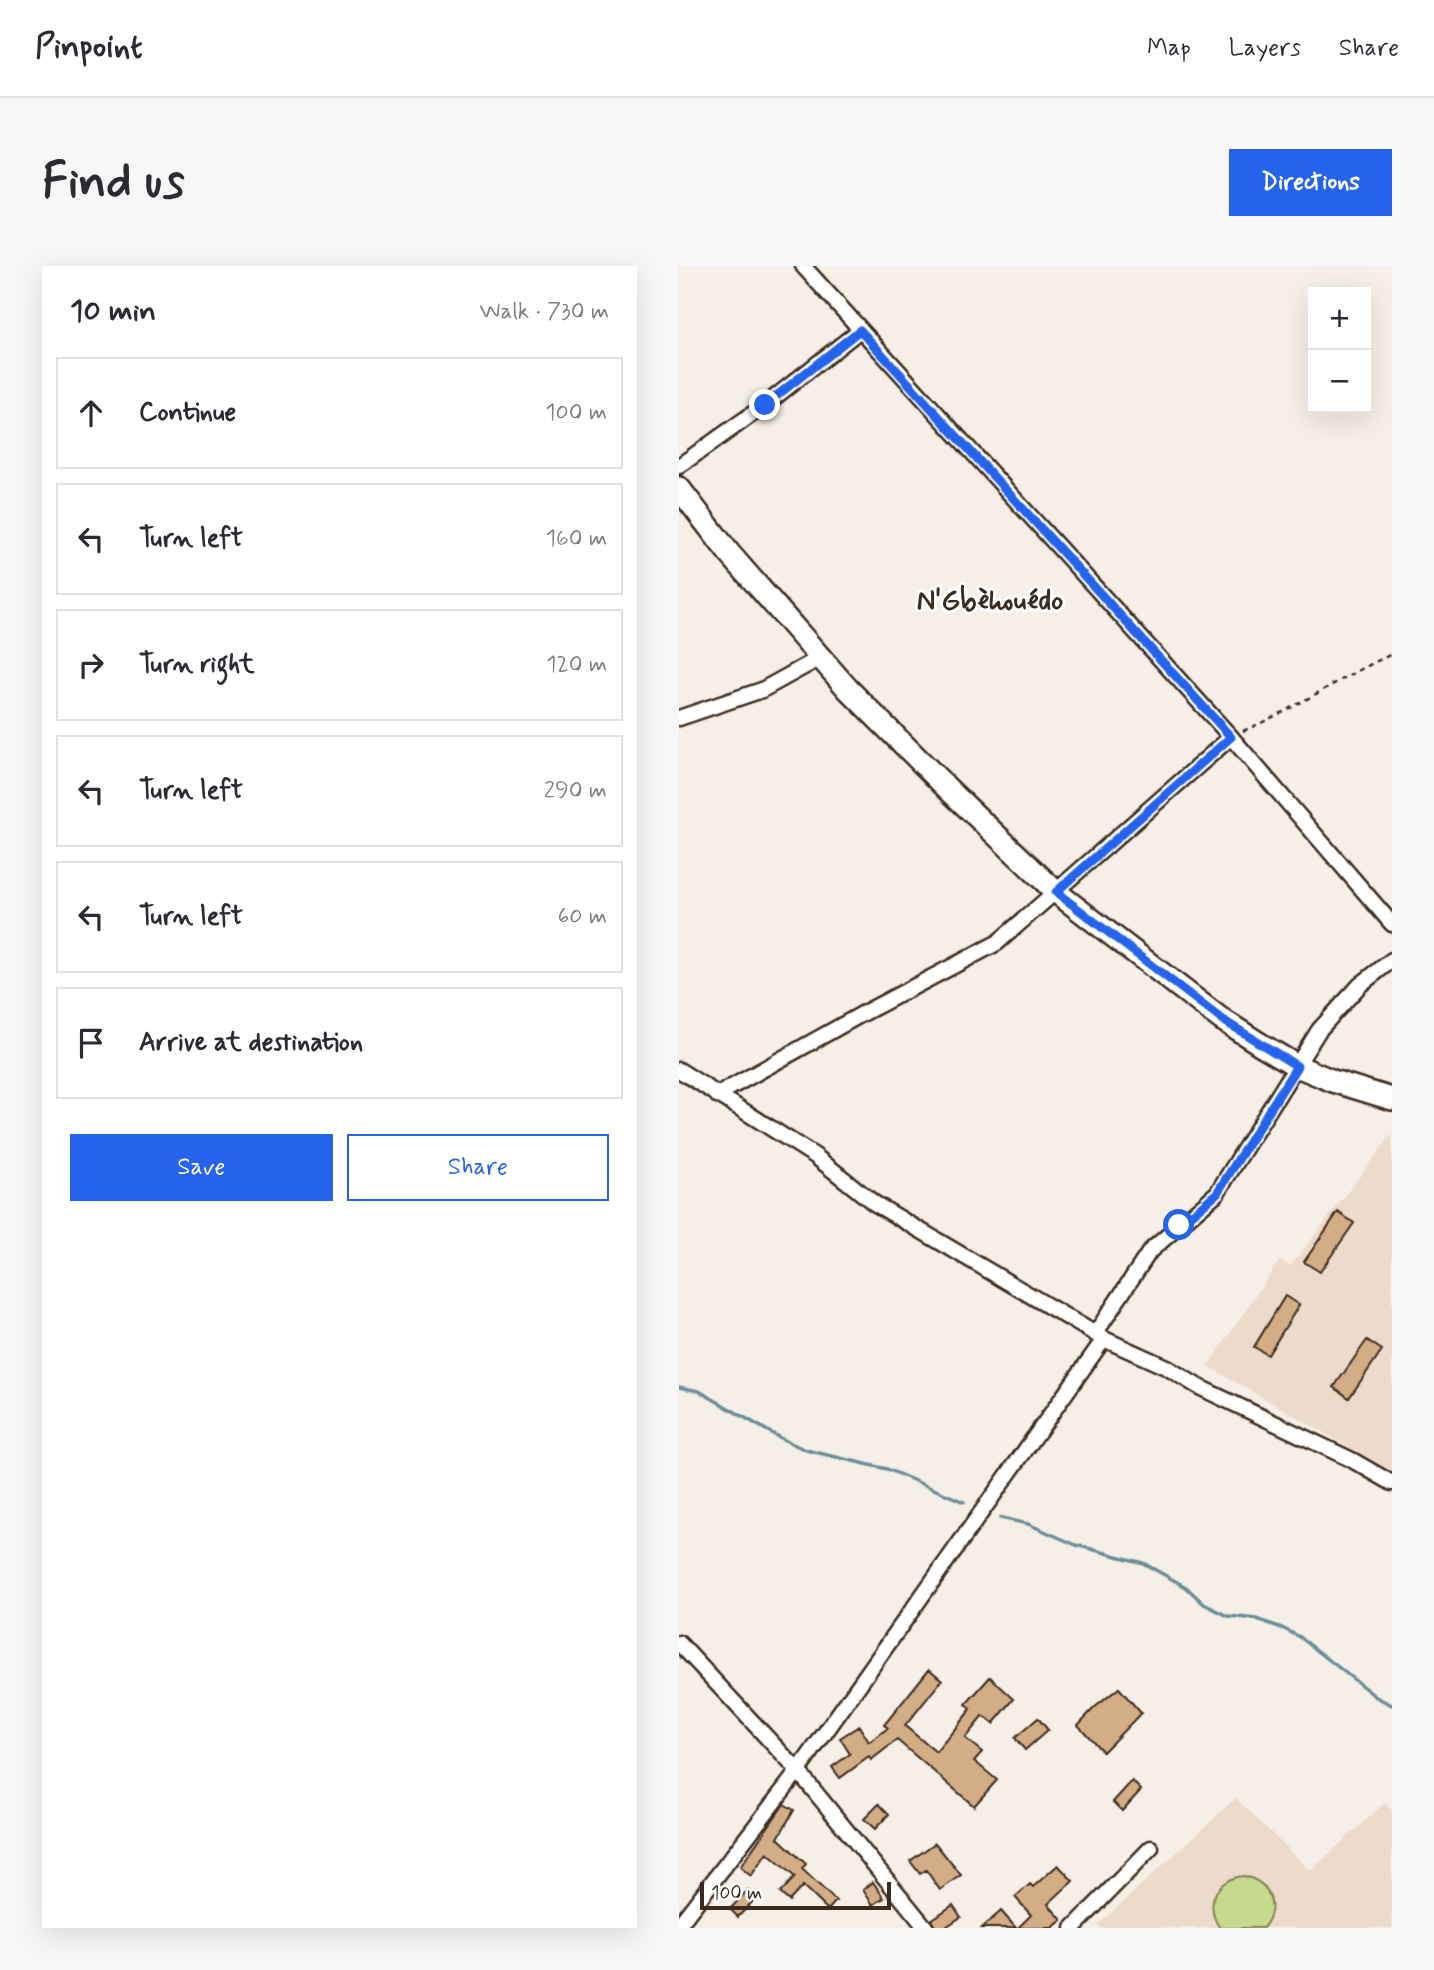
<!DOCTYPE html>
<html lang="en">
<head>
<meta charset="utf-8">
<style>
	body { margin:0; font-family:Mynerve,sans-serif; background:#f7f7f7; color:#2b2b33 }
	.controls { position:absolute; right:21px; top:21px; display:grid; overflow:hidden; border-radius:0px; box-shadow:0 7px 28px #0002 }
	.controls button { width:63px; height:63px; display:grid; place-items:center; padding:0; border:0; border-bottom:2px solid #e1e1e2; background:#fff; color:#2b2b33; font:35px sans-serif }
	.scale { position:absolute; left:21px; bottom:18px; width:191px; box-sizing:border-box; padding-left:7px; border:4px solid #3b2a1e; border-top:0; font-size:19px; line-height:24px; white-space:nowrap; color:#3b2a1e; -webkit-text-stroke:5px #fff; paint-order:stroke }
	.stop { position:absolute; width:21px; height:21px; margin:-16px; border:5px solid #2563eb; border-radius:50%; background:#fff }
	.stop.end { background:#2563eb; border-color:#fff; box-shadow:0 2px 7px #0008 }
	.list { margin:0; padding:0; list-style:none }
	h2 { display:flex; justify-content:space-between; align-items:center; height:91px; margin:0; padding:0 28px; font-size:30px }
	h2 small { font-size:23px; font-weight:400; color:#7c7c81 }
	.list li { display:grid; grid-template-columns:46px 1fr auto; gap:21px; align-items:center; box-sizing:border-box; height:112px; margin:0 14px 14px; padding:0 14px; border:2px solid #e1e1e2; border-radius:0px }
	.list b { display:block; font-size:26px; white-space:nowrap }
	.list em { font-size:23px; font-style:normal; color:#7c7c81 }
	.actions { display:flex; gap:14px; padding:21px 28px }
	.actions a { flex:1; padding:16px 0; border:2px solid #2563eb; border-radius:0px; text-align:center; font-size:24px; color:#2563eb }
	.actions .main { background:#2563eb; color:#fff }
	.icon { flex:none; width:38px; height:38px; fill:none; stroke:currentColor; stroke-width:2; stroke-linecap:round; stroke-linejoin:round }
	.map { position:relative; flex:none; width:713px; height:1662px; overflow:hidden; border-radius:0px }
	header { display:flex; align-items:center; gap:42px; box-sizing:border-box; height:98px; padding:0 35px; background:#fff; border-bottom:2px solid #e1e1e2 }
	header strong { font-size:33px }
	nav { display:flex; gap:38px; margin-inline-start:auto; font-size:24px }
	.intro { display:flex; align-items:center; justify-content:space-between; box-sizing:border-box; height:168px; padding:0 42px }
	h1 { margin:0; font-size:49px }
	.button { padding:18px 32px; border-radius:0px; background:#2563eb; color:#fff; font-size:24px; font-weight:700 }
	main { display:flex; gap:42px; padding:0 42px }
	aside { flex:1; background:#fff; border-radius:0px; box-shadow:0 7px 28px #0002 }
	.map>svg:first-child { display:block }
	.built { fill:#ecdbca }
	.park { fill:#c7d98d; stroke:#818256; stroke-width:2 }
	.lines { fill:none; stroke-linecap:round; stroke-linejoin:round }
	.stream { stroke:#6b8f9a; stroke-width:3.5 }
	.building { fill:#d3ad85; stroke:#3b2a1e; stroke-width:2 }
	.street-casing { stroke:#3b2a1e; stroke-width:19 }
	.secondary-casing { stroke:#3b2a1e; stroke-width:26 }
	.path { stroke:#3b2a1e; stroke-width:2.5; stroke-dasharray:5 5; stroke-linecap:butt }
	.street { stroke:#fff; stroke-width:14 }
	.secondary { stroke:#fff; stroke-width:21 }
	.route { stroke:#2563eb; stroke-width:9 }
	.labels { text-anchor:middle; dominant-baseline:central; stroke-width:6; stroke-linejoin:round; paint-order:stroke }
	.quarter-label { font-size:28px; font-weight:bold; fill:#3b2a1e; stroke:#fff }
</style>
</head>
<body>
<header>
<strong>Pinpoint</strong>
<nav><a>Map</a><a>Layers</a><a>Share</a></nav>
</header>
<div class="intro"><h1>Find us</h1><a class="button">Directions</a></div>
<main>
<aside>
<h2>10 min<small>Walk · 730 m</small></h2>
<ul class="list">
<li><svg class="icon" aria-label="ahead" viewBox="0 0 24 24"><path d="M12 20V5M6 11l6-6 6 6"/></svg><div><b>Continue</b></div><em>100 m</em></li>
<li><svg class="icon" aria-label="left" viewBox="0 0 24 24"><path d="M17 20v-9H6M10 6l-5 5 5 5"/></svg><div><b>Turn left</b></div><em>160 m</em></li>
<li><svg class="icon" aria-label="right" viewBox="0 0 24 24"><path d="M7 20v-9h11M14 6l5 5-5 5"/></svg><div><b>Turn right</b></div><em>120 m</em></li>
<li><svg class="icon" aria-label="left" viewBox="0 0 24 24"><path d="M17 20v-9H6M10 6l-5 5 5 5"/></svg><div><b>Turn left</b></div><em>290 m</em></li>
<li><svg class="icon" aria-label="left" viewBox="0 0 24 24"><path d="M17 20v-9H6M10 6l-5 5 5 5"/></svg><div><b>Turn left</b></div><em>60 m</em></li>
<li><svg class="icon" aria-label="arrive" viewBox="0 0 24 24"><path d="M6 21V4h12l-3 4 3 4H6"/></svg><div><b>Arrive at destination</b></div></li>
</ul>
<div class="actions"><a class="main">Save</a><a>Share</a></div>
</aside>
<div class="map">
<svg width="713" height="1662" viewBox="0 0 713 1662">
	<rect width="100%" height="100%" fill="#f6efe7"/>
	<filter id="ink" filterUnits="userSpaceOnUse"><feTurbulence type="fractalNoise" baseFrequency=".0143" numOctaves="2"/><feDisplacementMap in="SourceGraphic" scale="14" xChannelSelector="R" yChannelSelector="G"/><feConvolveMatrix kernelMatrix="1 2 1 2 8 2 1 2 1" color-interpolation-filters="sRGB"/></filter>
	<g filter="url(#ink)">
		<!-- built -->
		<path class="built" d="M713,868V1206L529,1100L600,995L612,1000Z
			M557,1532L631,1605L706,1537L713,1544V1662H421L419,1659Z"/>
		<!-- park -->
		<path class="park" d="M565,1610C591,1616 601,1641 584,1662H541C524,1639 537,1612 565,1610Z"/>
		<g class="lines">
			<!-- stream -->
			<path class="stream" d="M0,1121L20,1125L101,1172L127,1184L208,1203L285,1236
				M321,1252L349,1258L397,1279L464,1297L507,1321L525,1338L549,1350L578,1353L603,1362L621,1371L697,1431L713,1439"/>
		</g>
		<!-- building -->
		<path class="building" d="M659,946L675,957L641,1006L625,996Z
			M606,1030L620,1039L589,1089L575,1081Z
			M688,1074L703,1084L670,1132L655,1121Z
			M250,1403L263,1414L226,1460L257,1486L292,1443L287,1438L311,1411L335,1433L314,1458L304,1450L286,1472L303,1486L295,1495L318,1514L295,1540L218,1474L192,1494L190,1491L161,1512L153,1501L171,1488L161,1472L180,1460L190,1476L209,1462L205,1459Z
			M440,1422L462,1447L424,1486L399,1459L415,1442Z
			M359,1452L369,1464L346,1484L336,1472Z
			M453,1515L462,1524L443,1545L434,1536Z
			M105,1538L115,1544L99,1572L127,1598L123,1603L157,1635L149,1644L124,1620L110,1635L101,1627L116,1611L88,1587L72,1610L61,1601Z
			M200,1538L210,1548L196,1563L185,1553Z
			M256,1577L282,1609L261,1624L247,1604L241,1608L231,1595Z
			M379,1599L394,1615L369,1638L383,1654L373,1662H339L352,1649L336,1631L351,1618L354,1621Z
			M194,1616L205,1632L194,1639L184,1624Z
			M69,1624L77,1632L59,1651L51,1643Z
			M274,1639L282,1651L265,1662H256L252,1654Z
			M322,1645L337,1662H303Z"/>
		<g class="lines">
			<!-- street casing -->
			<g class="street-casing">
				<path id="street" d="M124,0L552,471L713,658
					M0,200L86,139L181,64
					M0,452L83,424L141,392
					M0,804L136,890L195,937L425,1073L487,1101L520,1121L673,1194L713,1217
					M38,829L183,748L318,677L552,471
					M416,1068L471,985L538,927L640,764L681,719L713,694
					M0,1377L119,1505L247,1662
					M0,1659L119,1505L425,1073
					M394,1662L472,1582"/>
			</g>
			<!-- secondary casing -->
			<g class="secondary-casing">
				<path id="secondary" d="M0,222L50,287L169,423L271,525L377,626L542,753L581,778L618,800L654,815L713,833"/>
			</g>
			<!-- path -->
			<path class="path" d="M564,465C616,443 662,411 713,388"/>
			<!-- street -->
			<use href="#street" class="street"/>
			<!-- secondary -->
			<use href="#secondary" class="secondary"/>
		</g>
	</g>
	<g class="lines" filter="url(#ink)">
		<!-- route -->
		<path class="route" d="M86,139L181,64L552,471L377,626L542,753L618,800L538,927L500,959"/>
	</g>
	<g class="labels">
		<!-- quarter labels -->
		<g class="quarter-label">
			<text x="311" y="335">N'Gbèhouédo</text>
		</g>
	</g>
</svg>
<div class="controls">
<button>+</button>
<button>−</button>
</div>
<div class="scale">100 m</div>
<div class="stop" style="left:500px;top:959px"></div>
<div class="stop end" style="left:86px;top:139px"></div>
</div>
</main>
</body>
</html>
